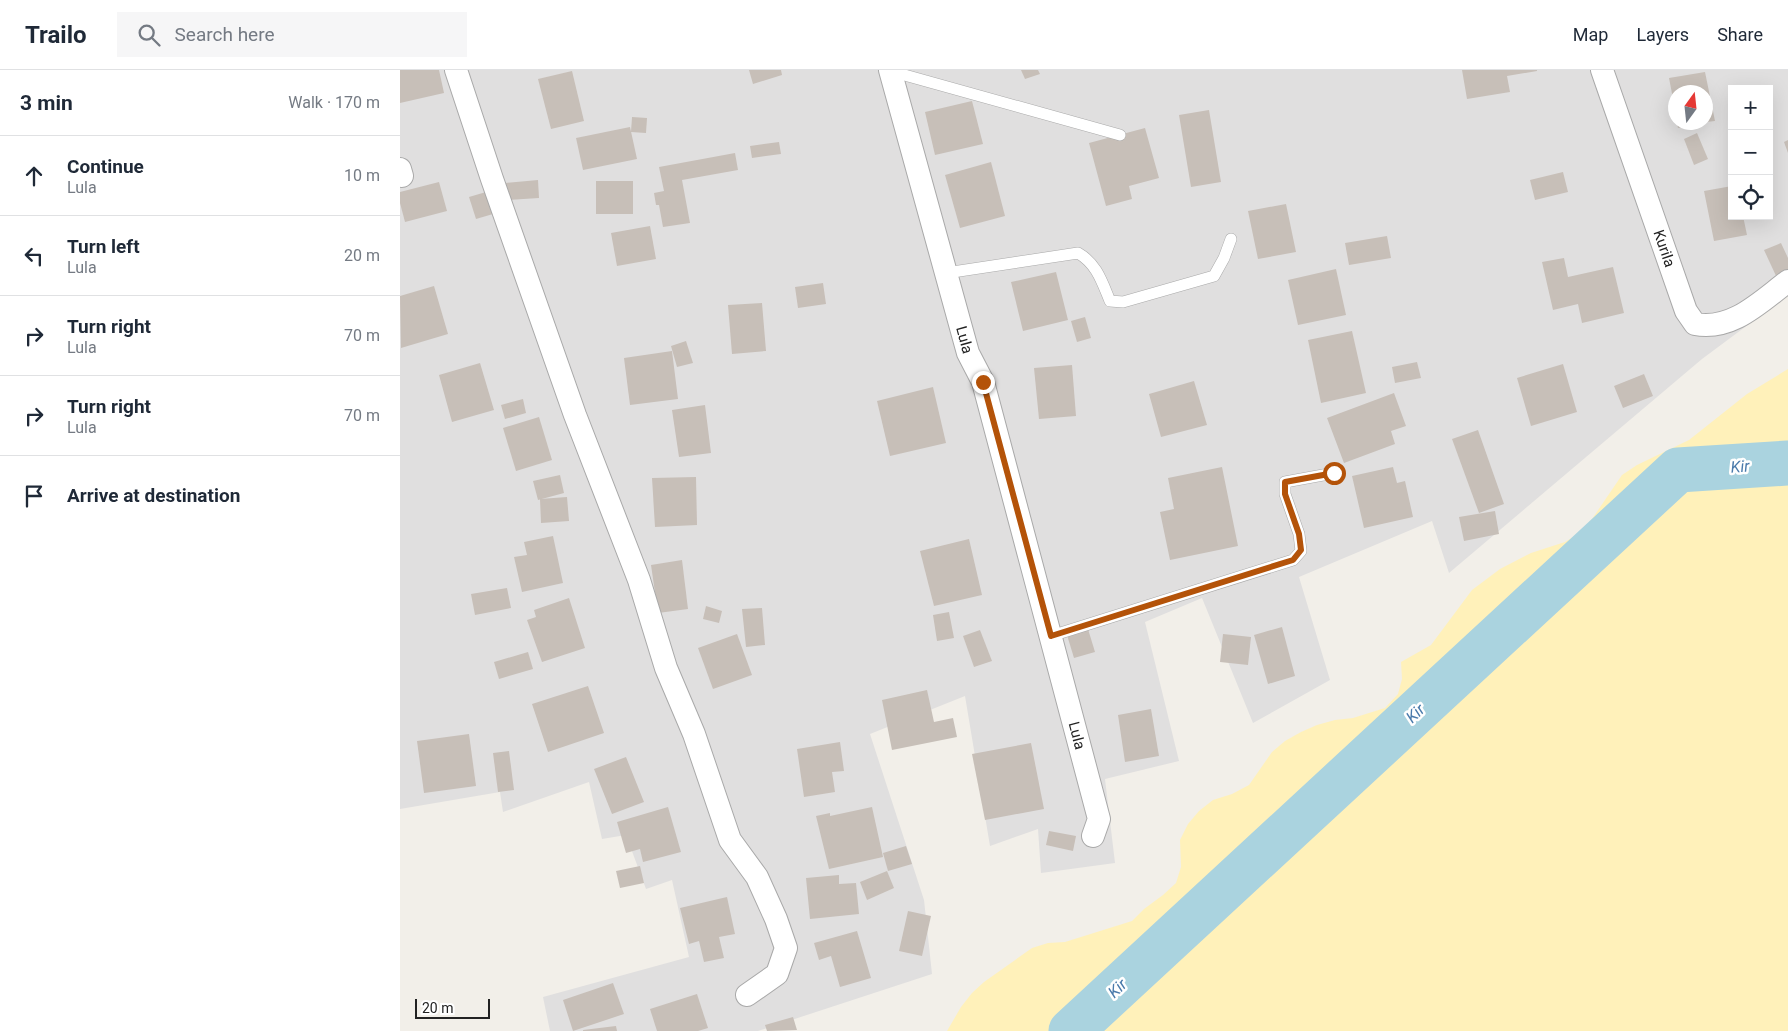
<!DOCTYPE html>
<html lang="en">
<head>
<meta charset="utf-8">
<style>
	:root { --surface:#fff; --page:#f6f6f7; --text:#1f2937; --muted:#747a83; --line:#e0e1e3 }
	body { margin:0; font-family:Roboto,sans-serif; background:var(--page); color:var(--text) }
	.controls { position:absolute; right:15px; top:15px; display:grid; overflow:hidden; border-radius:0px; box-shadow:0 5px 20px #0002 }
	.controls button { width:45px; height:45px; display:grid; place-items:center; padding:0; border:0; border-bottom:1px solid var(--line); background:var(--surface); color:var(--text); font:25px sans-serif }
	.compass { position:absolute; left:1268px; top:15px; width:45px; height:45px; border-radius:50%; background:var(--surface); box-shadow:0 5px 20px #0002; rotate:15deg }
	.scale { position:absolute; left:15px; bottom:12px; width:75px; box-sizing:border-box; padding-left:5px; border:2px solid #222; border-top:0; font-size:14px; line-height:18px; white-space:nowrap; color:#222; -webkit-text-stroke:4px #fff; paint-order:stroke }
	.stop { position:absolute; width:15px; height:15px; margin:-11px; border:4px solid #b45309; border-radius:50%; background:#fff }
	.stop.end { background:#b45309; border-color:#fff; box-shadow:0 1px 5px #0008 }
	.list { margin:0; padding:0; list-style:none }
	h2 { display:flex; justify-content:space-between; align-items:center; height:65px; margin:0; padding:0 20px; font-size:21px }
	h2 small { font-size:16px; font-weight:400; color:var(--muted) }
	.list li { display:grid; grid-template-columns:32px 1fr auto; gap:15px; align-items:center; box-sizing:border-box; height:80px; padding:0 20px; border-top:1px solid var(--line) }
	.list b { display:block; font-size:19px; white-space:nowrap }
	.list p { margin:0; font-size:16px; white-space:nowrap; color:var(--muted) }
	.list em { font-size:16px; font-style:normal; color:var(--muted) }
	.icon { flex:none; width:28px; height:28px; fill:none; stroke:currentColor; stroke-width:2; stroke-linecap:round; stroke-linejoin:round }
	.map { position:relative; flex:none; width:1388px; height:961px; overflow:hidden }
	header { display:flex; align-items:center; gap:30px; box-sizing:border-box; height:70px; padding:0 25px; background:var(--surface); border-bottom:1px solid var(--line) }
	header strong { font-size:24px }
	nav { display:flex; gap:28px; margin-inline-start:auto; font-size:18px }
	.search { width:350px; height:45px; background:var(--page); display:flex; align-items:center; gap:12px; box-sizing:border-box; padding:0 18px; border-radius:0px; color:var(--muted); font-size:19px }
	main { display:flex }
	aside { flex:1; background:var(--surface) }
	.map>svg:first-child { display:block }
</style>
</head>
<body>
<header>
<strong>Trailo</strong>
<div class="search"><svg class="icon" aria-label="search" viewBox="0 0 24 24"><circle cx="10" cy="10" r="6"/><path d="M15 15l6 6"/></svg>Search here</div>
<nav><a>Map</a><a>Layers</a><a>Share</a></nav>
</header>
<main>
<aside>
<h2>3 min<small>Walk · 170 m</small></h2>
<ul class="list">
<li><svg class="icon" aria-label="ahead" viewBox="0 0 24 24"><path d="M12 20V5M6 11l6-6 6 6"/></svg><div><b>Continue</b><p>Lula</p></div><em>10 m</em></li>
<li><svg class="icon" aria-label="left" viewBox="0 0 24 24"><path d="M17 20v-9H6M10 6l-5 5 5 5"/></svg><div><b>Turn left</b><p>Lula</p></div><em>20 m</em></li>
<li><svg class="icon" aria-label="right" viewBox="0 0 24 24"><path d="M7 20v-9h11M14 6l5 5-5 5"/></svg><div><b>Turn right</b><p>Lula</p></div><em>70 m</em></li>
<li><svg class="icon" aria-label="right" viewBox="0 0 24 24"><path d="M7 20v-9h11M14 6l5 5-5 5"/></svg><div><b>Turn right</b><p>Lula</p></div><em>70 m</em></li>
<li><svg class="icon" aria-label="arrive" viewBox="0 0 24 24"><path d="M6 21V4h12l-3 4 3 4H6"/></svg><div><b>Arrive at destination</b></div></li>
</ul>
</aside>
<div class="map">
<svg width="1388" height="961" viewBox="0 0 1388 961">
	<rect width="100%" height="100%" fill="#f2efe9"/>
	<!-- residential -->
	<path fill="#e0dfdf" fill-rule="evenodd" d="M 0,0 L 1388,0 L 1388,225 L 1302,289 L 1049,503 L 1032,451 L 899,507 L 930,610 L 853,653 L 802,528 L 745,552 L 779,691 L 705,709 L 715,793 L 641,803 L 638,759 L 590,776 L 565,626 L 470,664 L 524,830 L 532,904 L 358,961 L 150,961 L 143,927 L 289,887 L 272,810 L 246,819 L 226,765 L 202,769 L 189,712 L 103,742 L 100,722 L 0,739 ZM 1332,19 L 1369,19 L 1369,146 L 1332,146 ZM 1276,22 L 1306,22 L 1306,52 L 1276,52 Z"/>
	<!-- sand -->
	<polygon fill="#fff1ba" points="1388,299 1388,961 547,961 561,937 572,923 584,912 632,878 648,873 665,872 732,851 744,839 763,825 776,813 781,797 780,770 788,754 799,741 813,730 832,724 849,715 872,682 885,671 901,662 917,655 935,650 953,648 985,638 998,624 1002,609 1001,592 1031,575 1072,520 1100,499 1131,483 1165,472 1181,462 1192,449 1222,405 1237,395 1289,370 1347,324"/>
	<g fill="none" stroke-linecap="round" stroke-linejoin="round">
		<!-- river -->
		<polyline stroke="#aad3df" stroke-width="45" points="671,961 1278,400 1388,393"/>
	</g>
	<!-- building -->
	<g fill="#c7bfb8">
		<polygon points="0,0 39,0 44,23 0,33"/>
		<polygon points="349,0 381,0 382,5 353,14"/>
		<polygon points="621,0 638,0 640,4 625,9"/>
		<polygon points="1062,0 1137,0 1137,1 1107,6 1110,22 1067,29"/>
		<polygon points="172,1 184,51 151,59 138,9"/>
		<polygon points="1305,2 1315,51 1306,52 1306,22 1276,22 1275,39 1269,8"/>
		<polygon points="572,31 583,74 535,85 525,42"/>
		<polygon points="809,40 821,112 791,117 779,45"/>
		<polygon points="232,47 247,48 246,63 231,62"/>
		<polygon points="1277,52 1300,52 1300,53 1278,58"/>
		<polygon points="230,57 237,89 183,100 176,68"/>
		<polygon points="745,58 759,108 729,116 732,129 706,136 689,73"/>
		<polygon points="1297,63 1308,89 1294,95 1284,69"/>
		<polygon points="1388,70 1388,83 1384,72"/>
		<polygon points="379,72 381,84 352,88 350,76"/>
		<polygon points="335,83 338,100 282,110 290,153 263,157 259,135 256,135 254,123 264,121 259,97"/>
		<polygon points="591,92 605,146 560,158 545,105"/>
		<polygon points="1163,102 1168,122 1135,130 1130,110"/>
		<polygon points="138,110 139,128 106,130 105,113"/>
		<rect x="196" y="111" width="37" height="33"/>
		<polygon points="39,112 47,141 5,152 0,133 0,122"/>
		<polygon points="1332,116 1332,146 1343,146 1347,165 1314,171 1304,121"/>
		<polygon points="86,122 93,144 76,149 69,127"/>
		<polygon points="886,134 896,182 858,189 848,141"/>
		<polygon points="250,156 256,189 217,196 211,163"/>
		<polygon points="987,166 991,188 949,195 945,173"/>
		<polygon points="1381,173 1388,188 1388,202 1377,208 1364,180"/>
		<polygon points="1164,188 1168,207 1213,197 1224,243 1182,253 1178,234 1153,240 1142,192"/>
		<polygon points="936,199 946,245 898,255 888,210"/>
		<polygon points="656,202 668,250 623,261 611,212"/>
		<polygon points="423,213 426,234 398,238 395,217"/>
		<polygon points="34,216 48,264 1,278 0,226"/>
		<polygon points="362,233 366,281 332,284 328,235"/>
		<polygon points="685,247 691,268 677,272 671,251"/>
		<polygon points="952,261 966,323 921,333 908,270"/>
		<polygon points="286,271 293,293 277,297 271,276"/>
		<polygon points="272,281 278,329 230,335 224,288"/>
		<polygon points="1017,292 1021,308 995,313 992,297"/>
		<polygon points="80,293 94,340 52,352 39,305"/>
		<polygon points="1163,294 1177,342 1131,356 1117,308"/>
		<polygon points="672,295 676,346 639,349 634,298"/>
		<polygon points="1244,304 1253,326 1223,338 1214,316"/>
		<polygon points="794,311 807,355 761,367 749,324"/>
		<polygon points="533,317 546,373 490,386 477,331"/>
		<polygon points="994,323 1006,356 991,361 995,374 944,393 927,348"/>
		<polygon points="123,329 126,343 105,349 101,335"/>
		<polygon points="305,335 311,383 279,387 272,340"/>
		<polygon points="139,347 152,390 116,401 103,358"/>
		<polygon points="1078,360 1104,434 1079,443 1052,369"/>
		<polygon points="822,397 838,476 770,490 760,442 774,439 768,408"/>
		<polygon points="993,397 997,413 1005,411 1013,447 964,458 952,406"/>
		<polygon points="160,405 164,423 138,430 133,411"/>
		<polygon points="296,407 297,455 255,457 252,408"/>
		<polygon points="167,427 169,451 141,453 140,429"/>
		<polygon points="1095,441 1099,464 1064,471 1059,447"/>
		<polygon points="153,466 163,513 122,522 114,487 127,485 124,472"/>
		<polygon points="569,469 582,525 534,536 520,481"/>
		<polygon points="282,490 288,539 258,543 251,495"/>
		<polygon points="107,518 111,538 75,545 71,524"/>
		<polygon points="169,528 185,578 142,592 127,550 136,547 134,540"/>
		<polygon points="306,536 322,541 319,553 303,549"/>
		<polygon points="362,538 365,575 346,577 342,539"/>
		<polygon points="549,542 554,568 537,571 533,545"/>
		<polygon points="882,557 895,606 868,614 854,565"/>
		<polygon points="688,559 695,582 674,588 667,565"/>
		<polygon points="580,560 592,591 574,597 563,566"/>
		<polygon points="337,564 352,605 313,619 298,578"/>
		<polygon points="823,564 851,567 848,595 820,592"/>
		<polygon points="128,582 133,599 99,609 94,592"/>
		<polygon points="188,616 204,663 148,682 132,634"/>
		<polygon points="527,620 534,652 553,648 557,667 492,680 482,630"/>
		<polygon points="751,639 759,686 725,692 718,645"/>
		<polygon points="69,664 76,716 24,723 17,671"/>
		<polygon points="440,672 444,701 432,702 435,722 404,727 397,679"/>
		<polygon points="631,673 644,739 585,750 572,684"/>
		<polygon points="109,681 114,720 98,722 93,683"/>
		<polygon points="226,687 244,732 212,744 194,699"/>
		<polygon points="268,737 281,782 243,792 240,779 226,783 217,752"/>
		<polygon points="472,737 483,787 429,799 416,746 430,743 430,746"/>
		<polygon points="649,761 676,766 673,781 646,775"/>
		<polygon points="506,776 512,794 488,801 483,783"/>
		<polygon points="240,796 244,813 220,818 216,801"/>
		<polygon points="487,801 494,818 467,830 460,812"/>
		<polygon points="439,805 439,814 456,813 459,844 410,849 406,808"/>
		<polygon points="327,827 335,864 319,867 324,888 304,892 299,871 289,874 280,838"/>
		<polygon points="508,841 531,846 522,886 499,881"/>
		<polygon points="457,861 471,908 440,917 431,886 419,890 414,873"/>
		<polygon points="213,913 224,944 173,961 163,930"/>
		<polygon points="297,924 308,958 298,961 257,961 250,939"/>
		<polygon points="393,947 397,960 367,961 365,955"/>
		<polygon points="216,956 217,961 183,961 183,960"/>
	</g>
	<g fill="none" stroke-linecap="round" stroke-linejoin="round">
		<!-- lane casing -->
		<g stroke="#a9a9a9" stroke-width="12">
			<g id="lane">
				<polyline points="490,1 720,65"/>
				<path d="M 546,203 L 678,183 C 697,194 702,212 710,231 L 723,232 L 814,206 L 824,188 L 831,169"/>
				<polyline points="651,566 893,490 901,481 899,464 885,424 885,412 934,403"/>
			</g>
		</g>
		<!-- street casing -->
		<g stroke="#a9a9a9" stroke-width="24">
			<g id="street">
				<polyline points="56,0 92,109 175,345 239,510 266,598 294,664 330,770 357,807 376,849 386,878 377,904 347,925"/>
				<path id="s1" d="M 490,0 L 568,283 L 583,312 L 699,749 L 693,766"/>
				<path id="s2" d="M 1202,0 L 1286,241 L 1295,254 C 1332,261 1360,232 1388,211"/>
				<polyline points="0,99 2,106"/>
			</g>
		</g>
		<!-- lane -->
		<use href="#lane" stroke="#fff" stroke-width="11"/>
		<!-- street -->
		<use href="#street" stroke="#fff" stroke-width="22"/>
	</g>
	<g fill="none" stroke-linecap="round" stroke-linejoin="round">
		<!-- route -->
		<polyline stroke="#b45309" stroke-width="6" points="583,312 651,566 893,490 901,480 899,464 885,424 885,412 934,403"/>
	</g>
	<g text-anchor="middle" stroke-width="5" stroke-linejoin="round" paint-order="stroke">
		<!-- street labels -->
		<g font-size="15" fill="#222" stroke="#fff">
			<text dy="5" stroke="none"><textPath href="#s2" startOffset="189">Kurila</textPath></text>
			<text dy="5" stroke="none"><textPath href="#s1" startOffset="280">Lula</textPath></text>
			<text dy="5" stroke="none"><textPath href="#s1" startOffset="692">Lula</textPath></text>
		</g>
		<!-- water labels -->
		<g font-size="16" font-style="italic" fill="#4a7aab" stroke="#fff">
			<text transform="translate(1340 396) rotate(-4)" y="6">Kir</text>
			<text transform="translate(1015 643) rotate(-43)" y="6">Kir</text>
			<text transform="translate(717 918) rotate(-43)" y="6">Kir</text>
		</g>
	</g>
</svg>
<div class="controls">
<button>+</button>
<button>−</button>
<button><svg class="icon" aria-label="locate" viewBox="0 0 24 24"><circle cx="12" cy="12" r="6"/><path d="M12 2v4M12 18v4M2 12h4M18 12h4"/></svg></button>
</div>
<svg class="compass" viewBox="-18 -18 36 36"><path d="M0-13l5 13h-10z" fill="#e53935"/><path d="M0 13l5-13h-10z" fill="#747a83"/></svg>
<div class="scale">20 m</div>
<div class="stop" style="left:934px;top:403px"></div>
<div class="stop end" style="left:583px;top:312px"></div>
</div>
</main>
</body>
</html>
